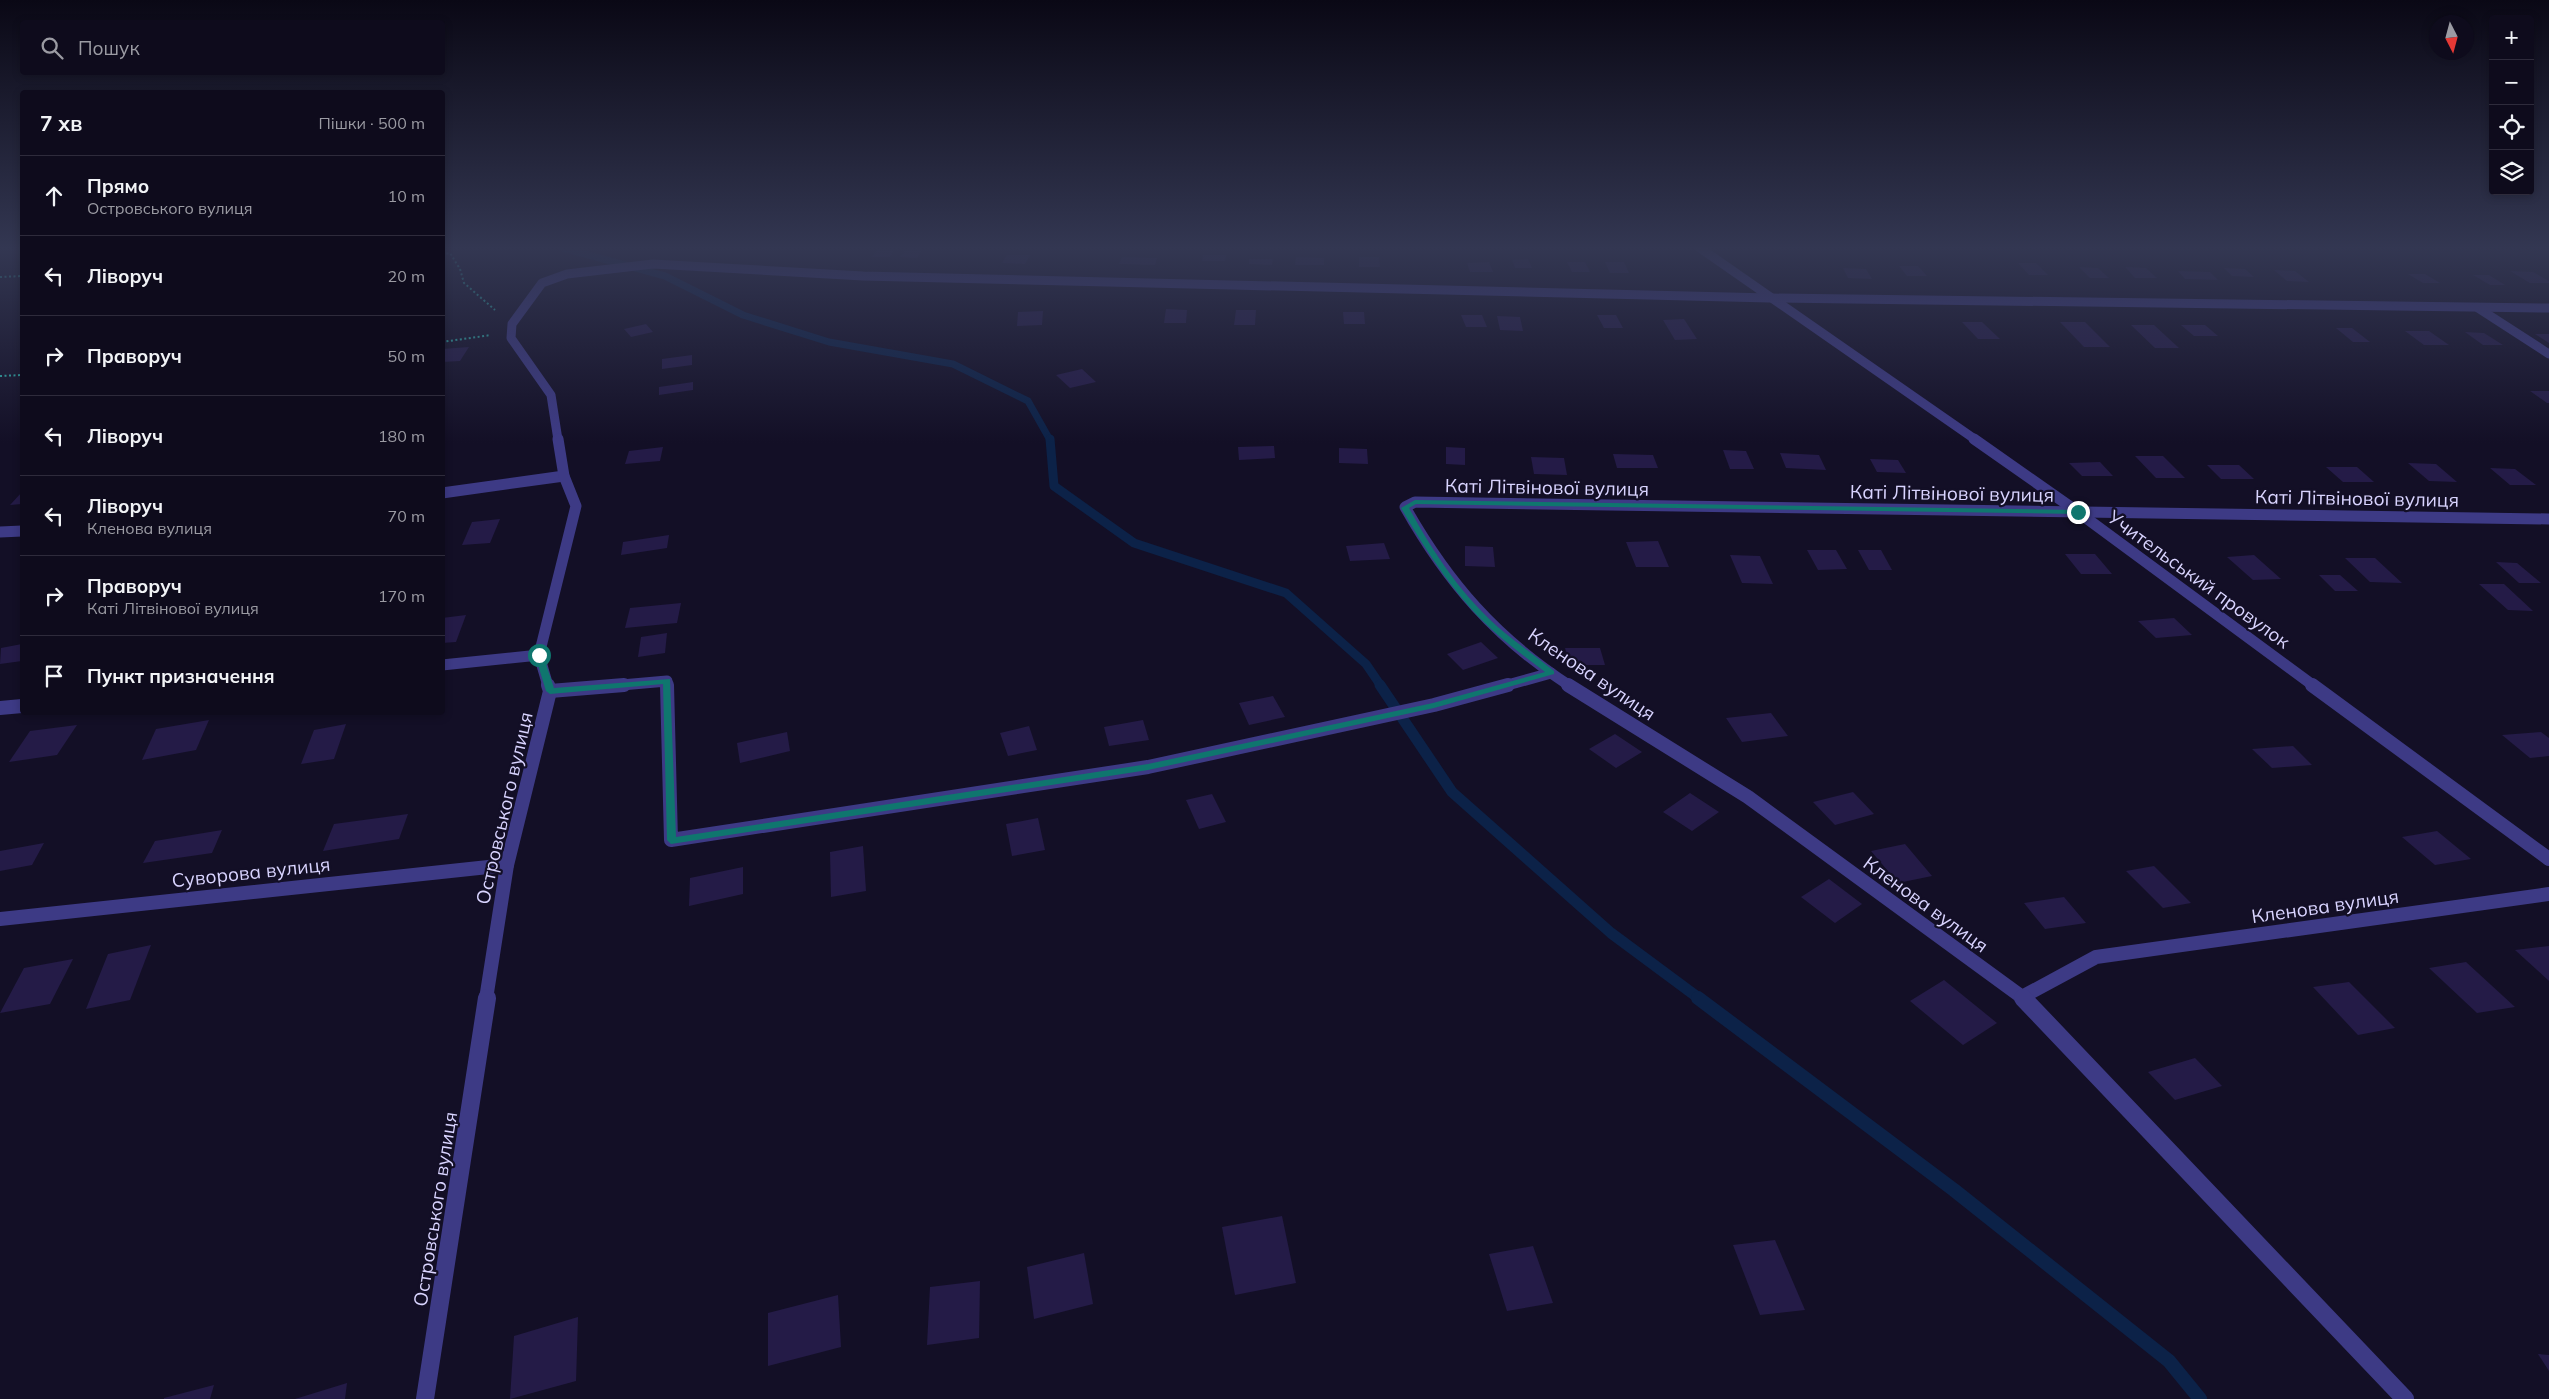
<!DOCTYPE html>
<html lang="uk">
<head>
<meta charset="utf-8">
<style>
	:root { --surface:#0e0b1c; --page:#1c1929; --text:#f1f3f6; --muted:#9b9ba3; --line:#2e2b3b }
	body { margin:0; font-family:Mulish,sans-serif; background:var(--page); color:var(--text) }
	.controls { position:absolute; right:15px; top:15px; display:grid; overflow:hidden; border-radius:5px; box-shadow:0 2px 8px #0003 }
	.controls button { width:45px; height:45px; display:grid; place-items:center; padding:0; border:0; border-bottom:1px solid var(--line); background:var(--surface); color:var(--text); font:25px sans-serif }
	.compass { position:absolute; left:2429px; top:15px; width:45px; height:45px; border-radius:50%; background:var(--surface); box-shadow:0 2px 8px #0003; rotate:174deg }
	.stop { position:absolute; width:15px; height:15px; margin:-11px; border:4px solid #0f766e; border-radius:50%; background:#fff }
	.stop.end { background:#0f766e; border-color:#fff; box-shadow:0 1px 5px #0008 }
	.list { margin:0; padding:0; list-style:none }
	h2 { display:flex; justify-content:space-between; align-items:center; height:65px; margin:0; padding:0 20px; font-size:21px }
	h2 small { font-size:16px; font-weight:400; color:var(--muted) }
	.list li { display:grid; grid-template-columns:32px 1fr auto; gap:15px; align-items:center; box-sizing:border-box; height:80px; padding:0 20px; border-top:1px solid var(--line) }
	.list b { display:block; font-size:19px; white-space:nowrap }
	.list p { margin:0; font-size:16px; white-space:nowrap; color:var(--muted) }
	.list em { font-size:16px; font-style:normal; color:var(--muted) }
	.icon { flex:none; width:28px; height:28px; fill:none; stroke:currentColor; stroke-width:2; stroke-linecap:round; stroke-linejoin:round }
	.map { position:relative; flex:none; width:2549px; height:1399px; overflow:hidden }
	.search { position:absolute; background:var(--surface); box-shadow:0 2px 8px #0003; left:20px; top:20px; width:425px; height:55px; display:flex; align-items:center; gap:12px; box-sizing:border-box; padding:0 18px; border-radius:5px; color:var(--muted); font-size:19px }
	.panel { position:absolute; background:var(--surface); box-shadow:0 2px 8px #0003; left:20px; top:90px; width:425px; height:625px; border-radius:5px }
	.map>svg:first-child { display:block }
</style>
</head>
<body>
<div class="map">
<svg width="2549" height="1399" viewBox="0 0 2549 1399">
	<rect width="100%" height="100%" fill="#130f26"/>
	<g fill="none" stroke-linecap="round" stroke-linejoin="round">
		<!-- stream-far3 -->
		<polyline stroke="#0c2248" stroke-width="7" points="563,248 665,276 743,315 829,342 953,364 1028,401 1050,440"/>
		<!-- stream-far2 -->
		<polyline stroke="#0c2248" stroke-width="9" points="1050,439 1054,486 1134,543 1286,593 1366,664 1381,686"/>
		<!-- stream-far1 -->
		<polyline stroke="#0c2248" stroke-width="11" points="1380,685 1452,792 1611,933 1700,999"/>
		<!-- stream -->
		<polyline stroke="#0c2248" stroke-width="14" points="1698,998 1954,1190 2169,1361 2200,1399"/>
	</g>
	<!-- building -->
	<g fill="#241b47">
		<polygon points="907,248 924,248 917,258 900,257"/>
		<polygon points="877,249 895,249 890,257 872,257"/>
		<polygon points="1007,255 1030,255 1025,264 1002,263"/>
		<polygon points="1203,255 1226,255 1225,261 1202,261"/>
		<polygon points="1122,257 1157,258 1155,265 1119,264"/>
		<polygon points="1296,257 1324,258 1324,265 1295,265"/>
		<polygon points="1359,257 1379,257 1380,267 1359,267"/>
		<polygon points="1249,259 1273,259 1272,265 1249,264"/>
		<polygon points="1528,259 1532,268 1515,268 1512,260"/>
		<polygon points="1489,262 1493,272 1470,272 1467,263"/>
		<polygon points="1567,262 1585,262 1590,272 1572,272"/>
		<polygon points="1605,262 1624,262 1629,273 1610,273"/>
		<polygon points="2018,263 2036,263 2048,275 2029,275"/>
		<polygon points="1899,266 1918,266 1927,276 1907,276"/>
		<polygon points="2079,267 2098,268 2109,278 2090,278"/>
		<polygon points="2125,267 2146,268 2157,278 2135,278"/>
		<polygon points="1843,268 1866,269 1872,279 1848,278"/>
		<polygon points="2224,268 2245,269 2254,277 2232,276"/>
		<polygon points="2274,270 2295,271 2309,282 2287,281"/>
		<polygon points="2178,271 2210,272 2218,280 2185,279"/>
		<polygon points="2510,271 2533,272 2549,281 2549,283 2530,283"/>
		<polygon points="2408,274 2425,274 2440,283 2423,283"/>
		<polygon points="2473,275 2489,275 2505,285 2490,285"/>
		<polygon points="1166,309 1187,310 1186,323 1164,323"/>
		<polygon points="1236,310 1256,310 1255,325 1234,325"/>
		<polygon points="1043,311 1042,325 1017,326 1018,312"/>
		<polygon points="1343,312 1364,312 1365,324 1344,324"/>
		<polygon points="1461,315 1482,315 1487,327 1466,327"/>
		<polygon points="1597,315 1616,315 1623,328 1604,328"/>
		<polygon points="1497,316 1520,317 1523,331 1500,330"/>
		<polygon points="1684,319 1697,339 1675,340 1663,320"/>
		<polygon points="1962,322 1982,322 2000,339 1978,339"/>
		<polygon points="2060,322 2085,322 2110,347 2084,347"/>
		<polygon points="646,324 653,332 631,337 624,329"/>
		<polygon points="2131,325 2154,325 2179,348 2155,348"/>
		<polygon points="2181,325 2205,325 2218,336 2194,336"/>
		<polygon points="2336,328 2352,328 2370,342 2353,342"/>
		<polygon points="2405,331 2429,331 2449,345 2424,345"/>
		<polygon points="2465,332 2484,333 2503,345 2483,345"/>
		<polygon points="2535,334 2549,334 2549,343"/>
		<polygon points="469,347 460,361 442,362 442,349"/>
		<polygon points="692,355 692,365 662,369 662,359"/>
		<polygon points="1082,369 1096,382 1070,388 1056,375"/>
		<polygon points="693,382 693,390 659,395 659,387"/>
		<polygon points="2530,391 2549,391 2549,403 2547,403"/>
		<polygon points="1274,446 1275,458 1239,460 1238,447"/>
		<polygon points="663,447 660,461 625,464 629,451"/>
		<polygon points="1446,447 1465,448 1465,465 1446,464"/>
		<polygon points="1339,448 1367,449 1368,464 1339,463"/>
		<polygon points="1723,450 1746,451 1754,469 1730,469"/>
		<polygon points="1780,453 1819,455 1826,470 1786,468"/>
		<polygon points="1613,454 1653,455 1658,468 1617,468"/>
		<polygon points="2135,456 2163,456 2185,478 2156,478"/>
		<polygon points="1531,457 1564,458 1567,475 1534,474"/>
		<polygon points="1870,459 1898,460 1906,473 1877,472"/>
		<polygon points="2100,462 2113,476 2082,476 2069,463"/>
		<polygon points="2408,463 2436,464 2457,482 2429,481"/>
		<polygon points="2207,465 2239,465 2254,479 2221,479"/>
		<polygon points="2326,467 2357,467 2374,482 2343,482"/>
		<polygon points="2490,468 2515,469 2536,485 2510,485"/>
		<polygon points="22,492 22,504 10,505"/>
		<polygon points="500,519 490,543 462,545 472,522"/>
		<polygon points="669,535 667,548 621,555 623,542"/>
		<polygon points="1658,541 1669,567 1636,567 1626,542"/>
		<polygon points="1384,543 1390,559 1350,561 1346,546"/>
		<polygon points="1465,546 1493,547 1495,567 1465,566"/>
		<polygon points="1807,550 1836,550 1847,569 1818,570"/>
		<polygon points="1858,550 1881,550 1892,570 1869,570"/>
		<polygon points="2065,554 2095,554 2112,574 2081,574"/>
		<polygon points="1730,555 1760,556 1773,584 1742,583"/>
		<polygon points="2254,555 2281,579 2253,580 2227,557"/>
		<polygon points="2345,558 2375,558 2402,583 2370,582"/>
		<polygon points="2496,562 2517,563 2541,583 2519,583"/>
		<polygon points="2319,575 2340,575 2358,591 2335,591"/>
		<polygon points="2479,584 2504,584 2533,611 2508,610"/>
		<polygon points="681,603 677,623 625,628 630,608"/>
		<polygon points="466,615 456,642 442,643 442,618"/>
		<polygon points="2174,618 2192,635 2156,638 2138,621"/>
		<polygon points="667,633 665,653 638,657 641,637"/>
		<polygon points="1481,642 1498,658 1463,670 1447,654"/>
		<polygon points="22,644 22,661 0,664 1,648"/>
		<polygon points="1565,648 1600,648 1605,665 1570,665"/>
		<polygon points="1273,696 1285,717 1249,725 1239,703"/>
		<polygon points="1771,713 1788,736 1742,742 1726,718"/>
		<polygon points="209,720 196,750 142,760 156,729"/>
		<polygon points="1143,720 1149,740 1109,746 1104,727"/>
		<polygon points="346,724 334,759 301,764 314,730"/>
		<polygon points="77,725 57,755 9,762 30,731"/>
		<polygon points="1029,726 1037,750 1008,756 1000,733"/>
		<polygon points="787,732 790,751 740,763 737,743"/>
		<polygon points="2541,732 2549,738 2549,756 2530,758 2502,735"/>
		<polygon points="1615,734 1642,752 1616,768 1589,749"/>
		<polygon points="2293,746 2312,765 2272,768 2252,749"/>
		<polygon points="1853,792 1874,814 1835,825 1813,802"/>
		<polygon points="1690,793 1719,812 1692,831 1663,812"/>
		<polygon points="1212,794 1226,822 1199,829 1186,800"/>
		<polygon points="408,814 399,839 323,851 334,824"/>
		<polygon points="1038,818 1045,850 1012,856 1006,824"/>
		<polygon points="222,830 212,853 143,863 155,841"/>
		<polygon points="2437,831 2471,859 2435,865 2402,837"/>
		<polygon points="44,843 32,865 0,871 0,851"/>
		<polygon points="1905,844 1932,876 1898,883 1871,851"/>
		<polygon points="863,846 866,891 831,897 830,852"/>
		<polygon points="2154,866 2191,903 2163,908 2126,871"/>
		<polygon points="743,867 743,894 689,906 690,878"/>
		<polygon points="1829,879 1862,904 1835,923 1801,897"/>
		<polygon points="2064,897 2086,923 2045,929 2024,903"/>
		<polygon points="151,945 130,1000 86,1009 108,954"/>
		<polygon points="2549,946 2549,981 2515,950"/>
		<polygon points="73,959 50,1004 0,1013 24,968"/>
		<polygon points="2466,962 2515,1007 2477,1013 2429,968"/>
		<polygon points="1944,980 1997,1023 1963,1045 1910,1001"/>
		<polygon points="2349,982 2395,1028 2358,1035 2313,987"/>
		<polygon points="2195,1058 2222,1086 2175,1100 2148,1072"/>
		<polygon points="1282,1216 1296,1283 1235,1295 1222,1227"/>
		<polygon points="1775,1240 1805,1310 1760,1315 1733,1245"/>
		<polygon points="1533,1246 1553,1303 1507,1311 1489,1254"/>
		<polygon points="1084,1253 1093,1304 1034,1319 1027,1267"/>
		<polygon points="980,1281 979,1338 927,1345 930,1287"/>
		<polygon points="838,1295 841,1347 768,1366 768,1313"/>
		<polygon points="578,1317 576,1381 510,1399 514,1336"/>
		<polygon points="2538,1354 2549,1355 2549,1371"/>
		<polygon points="347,1383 345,1399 295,1399"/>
		<polygon points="214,1385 210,1399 164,1399 164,1398"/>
	</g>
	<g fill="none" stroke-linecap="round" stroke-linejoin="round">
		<!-- path -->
		<g stroke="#2fb8b0" stroke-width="2" stroke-dasharray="2 2.5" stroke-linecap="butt">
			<polyline points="442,254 450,253 460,269 464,283 495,310"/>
			<polyline points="0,277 22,276"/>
			<polyline points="442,342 491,335"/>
			<polyline points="0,376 22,375"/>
		</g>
		<!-- minor-far3 -->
		<g stroke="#3d3a85" stroke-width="9">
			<polyline points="1700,248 1976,440"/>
			<polyline points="2478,308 2549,354"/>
			<polyline points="558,440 551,395 511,338 512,324 542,283 567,274 653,264 863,276 1770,298 2549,308"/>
		</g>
		<!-- minor-far2 -->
		<g stroke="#3d3a85" stroke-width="11">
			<polyline points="1974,439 2078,512 2314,686"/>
			<polyline points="442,493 564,476"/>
			<polyline points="0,532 22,531"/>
			<polyline points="442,665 539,655"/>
			<polyline points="548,686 539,655 576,506 564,476 558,439"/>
			<polyline points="610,686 667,681 667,686"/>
			<polyline points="1504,686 1551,673"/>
			<path d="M 1570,686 C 1496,638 1448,583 1405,507 L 1415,502 L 2549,519"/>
		</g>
		<!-- minor-far1 -->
		<g stroke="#3d3a85" stroke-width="14">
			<polyline points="667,685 671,840 1148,767 1434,705 1508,685"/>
			<polyline points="1568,685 1748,797 2022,997 2096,957 2549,894"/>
			<polyline points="2312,685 2549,859"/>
			<polyline points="550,691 624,685"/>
			<polyline points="0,708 22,706"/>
			<polyline points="0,919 507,865"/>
			<polyline points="2022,997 2024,999"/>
			<polyline points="486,999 507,865 550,691 548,685"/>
		</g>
		<!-- minor -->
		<g stroke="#3d3a85" stroke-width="18">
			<polyline points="2023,998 2405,1399"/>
			<polyline points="425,1399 487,998"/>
		</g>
	</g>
	<!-- sky -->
	<linearGradient id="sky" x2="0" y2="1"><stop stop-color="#0a0815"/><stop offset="0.56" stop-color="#333752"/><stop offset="1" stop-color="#333752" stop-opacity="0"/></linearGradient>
	<rect width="2549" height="443" fill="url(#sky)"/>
	<!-- route -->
	<path fill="#0f766e" d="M 1415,500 L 2078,510 L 2082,512 L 2078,514 L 1416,504 L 1409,508 C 1434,554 1464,599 1505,633 C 1521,646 1538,658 1554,671 L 1554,674 L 1434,708 L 1148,770 L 671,844 L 667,840 L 663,684 L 550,694 L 546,691 L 535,655 L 539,653 L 543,655 L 554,688 L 670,679 L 676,837 L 1148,764 L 1433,703 L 1545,672 C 1530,660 1514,649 1499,636 C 1458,601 1428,554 1401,508 Z"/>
	<g text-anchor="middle" stroke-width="4.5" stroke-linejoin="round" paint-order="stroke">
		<!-- street labels -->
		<g font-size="19" fill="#d9d4ff" stroke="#130f26">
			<text transform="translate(1547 487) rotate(1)" y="7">Каті Літвінової вулиця</text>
			<text transform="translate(1952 493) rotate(1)" y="7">Каті Літвінової вулиця</text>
			<text transform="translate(2357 498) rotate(1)" y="7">Каті Літвінової вулиця</text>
			<text transform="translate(2199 579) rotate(36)" y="7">Учительський провулок</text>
			<text transform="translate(1592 674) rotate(34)" y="7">Кленова вулиця</text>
			<text transform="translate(504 808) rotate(-77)" y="7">Островського вулиця</text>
			<text transform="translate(251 872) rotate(-6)" y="7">Суворова вулиця</text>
			<text transform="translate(1926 904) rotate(36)" y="7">Кленова вулиця</text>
			<text transform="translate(2325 906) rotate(-8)" y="7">Кленова вулиця</text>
			<text transform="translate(435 1209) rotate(-81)" y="7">Островського вулиця</text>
		</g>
	</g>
</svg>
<div class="controls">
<button>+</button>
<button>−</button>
<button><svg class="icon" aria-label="locate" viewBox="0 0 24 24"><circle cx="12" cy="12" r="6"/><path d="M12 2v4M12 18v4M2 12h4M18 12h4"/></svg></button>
<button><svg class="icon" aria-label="layers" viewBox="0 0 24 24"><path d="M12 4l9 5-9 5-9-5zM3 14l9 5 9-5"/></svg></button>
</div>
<svg class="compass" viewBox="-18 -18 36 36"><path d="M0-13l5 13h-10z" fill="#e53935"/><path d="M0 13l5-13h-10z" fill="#9b9ba3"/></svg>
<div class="stop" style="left:539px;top:655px"></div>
<div class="stop end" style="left:2078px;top:512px"></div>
<div class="search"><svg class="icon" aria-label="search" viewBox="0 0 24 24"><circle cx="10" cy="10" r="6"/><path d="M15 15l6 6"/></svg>Пошук</div>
<section class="panel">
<h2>7 хв<small>Пішки · 500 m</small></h2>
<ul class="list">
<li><svg class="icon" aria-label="ahead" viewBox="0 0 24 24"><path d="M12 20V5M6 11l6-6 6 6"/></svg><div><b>Прямо</b><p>Островського вулиця</p></div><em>10 m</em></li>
<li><svg class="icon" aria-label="left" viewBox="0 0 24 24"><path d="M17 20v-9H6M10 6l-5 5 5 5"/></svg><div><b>Ліворуч</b></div><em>20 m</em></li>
<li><svg class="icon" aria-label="right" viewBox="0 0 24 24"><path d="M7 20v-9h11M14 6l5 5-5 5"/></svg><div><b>Праворуч</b></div><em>50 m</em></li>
<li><svg class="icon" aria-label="left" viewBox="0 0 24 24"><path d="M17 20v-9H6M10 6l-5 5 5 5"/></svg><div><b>Ліворуч</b></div><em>180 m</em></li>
<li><svg class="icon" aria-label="left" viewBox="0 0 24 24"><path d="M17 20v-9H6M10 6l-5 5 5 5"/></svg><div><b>Ліворуч</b><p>Кленова вулиця</p></div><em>70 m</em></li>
<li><svg class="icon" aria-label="right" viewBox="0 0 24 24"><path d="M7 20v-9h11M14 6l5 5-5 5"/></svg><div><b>Праворуч</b><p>Каті Літвінової вулиця</p></div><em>170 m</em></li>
<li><svg class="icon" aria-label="arrive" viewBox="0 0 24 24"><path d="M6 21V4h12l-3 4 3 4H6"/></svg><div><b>Пункт призначення</b></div></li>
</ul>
</section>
</div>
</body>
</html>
